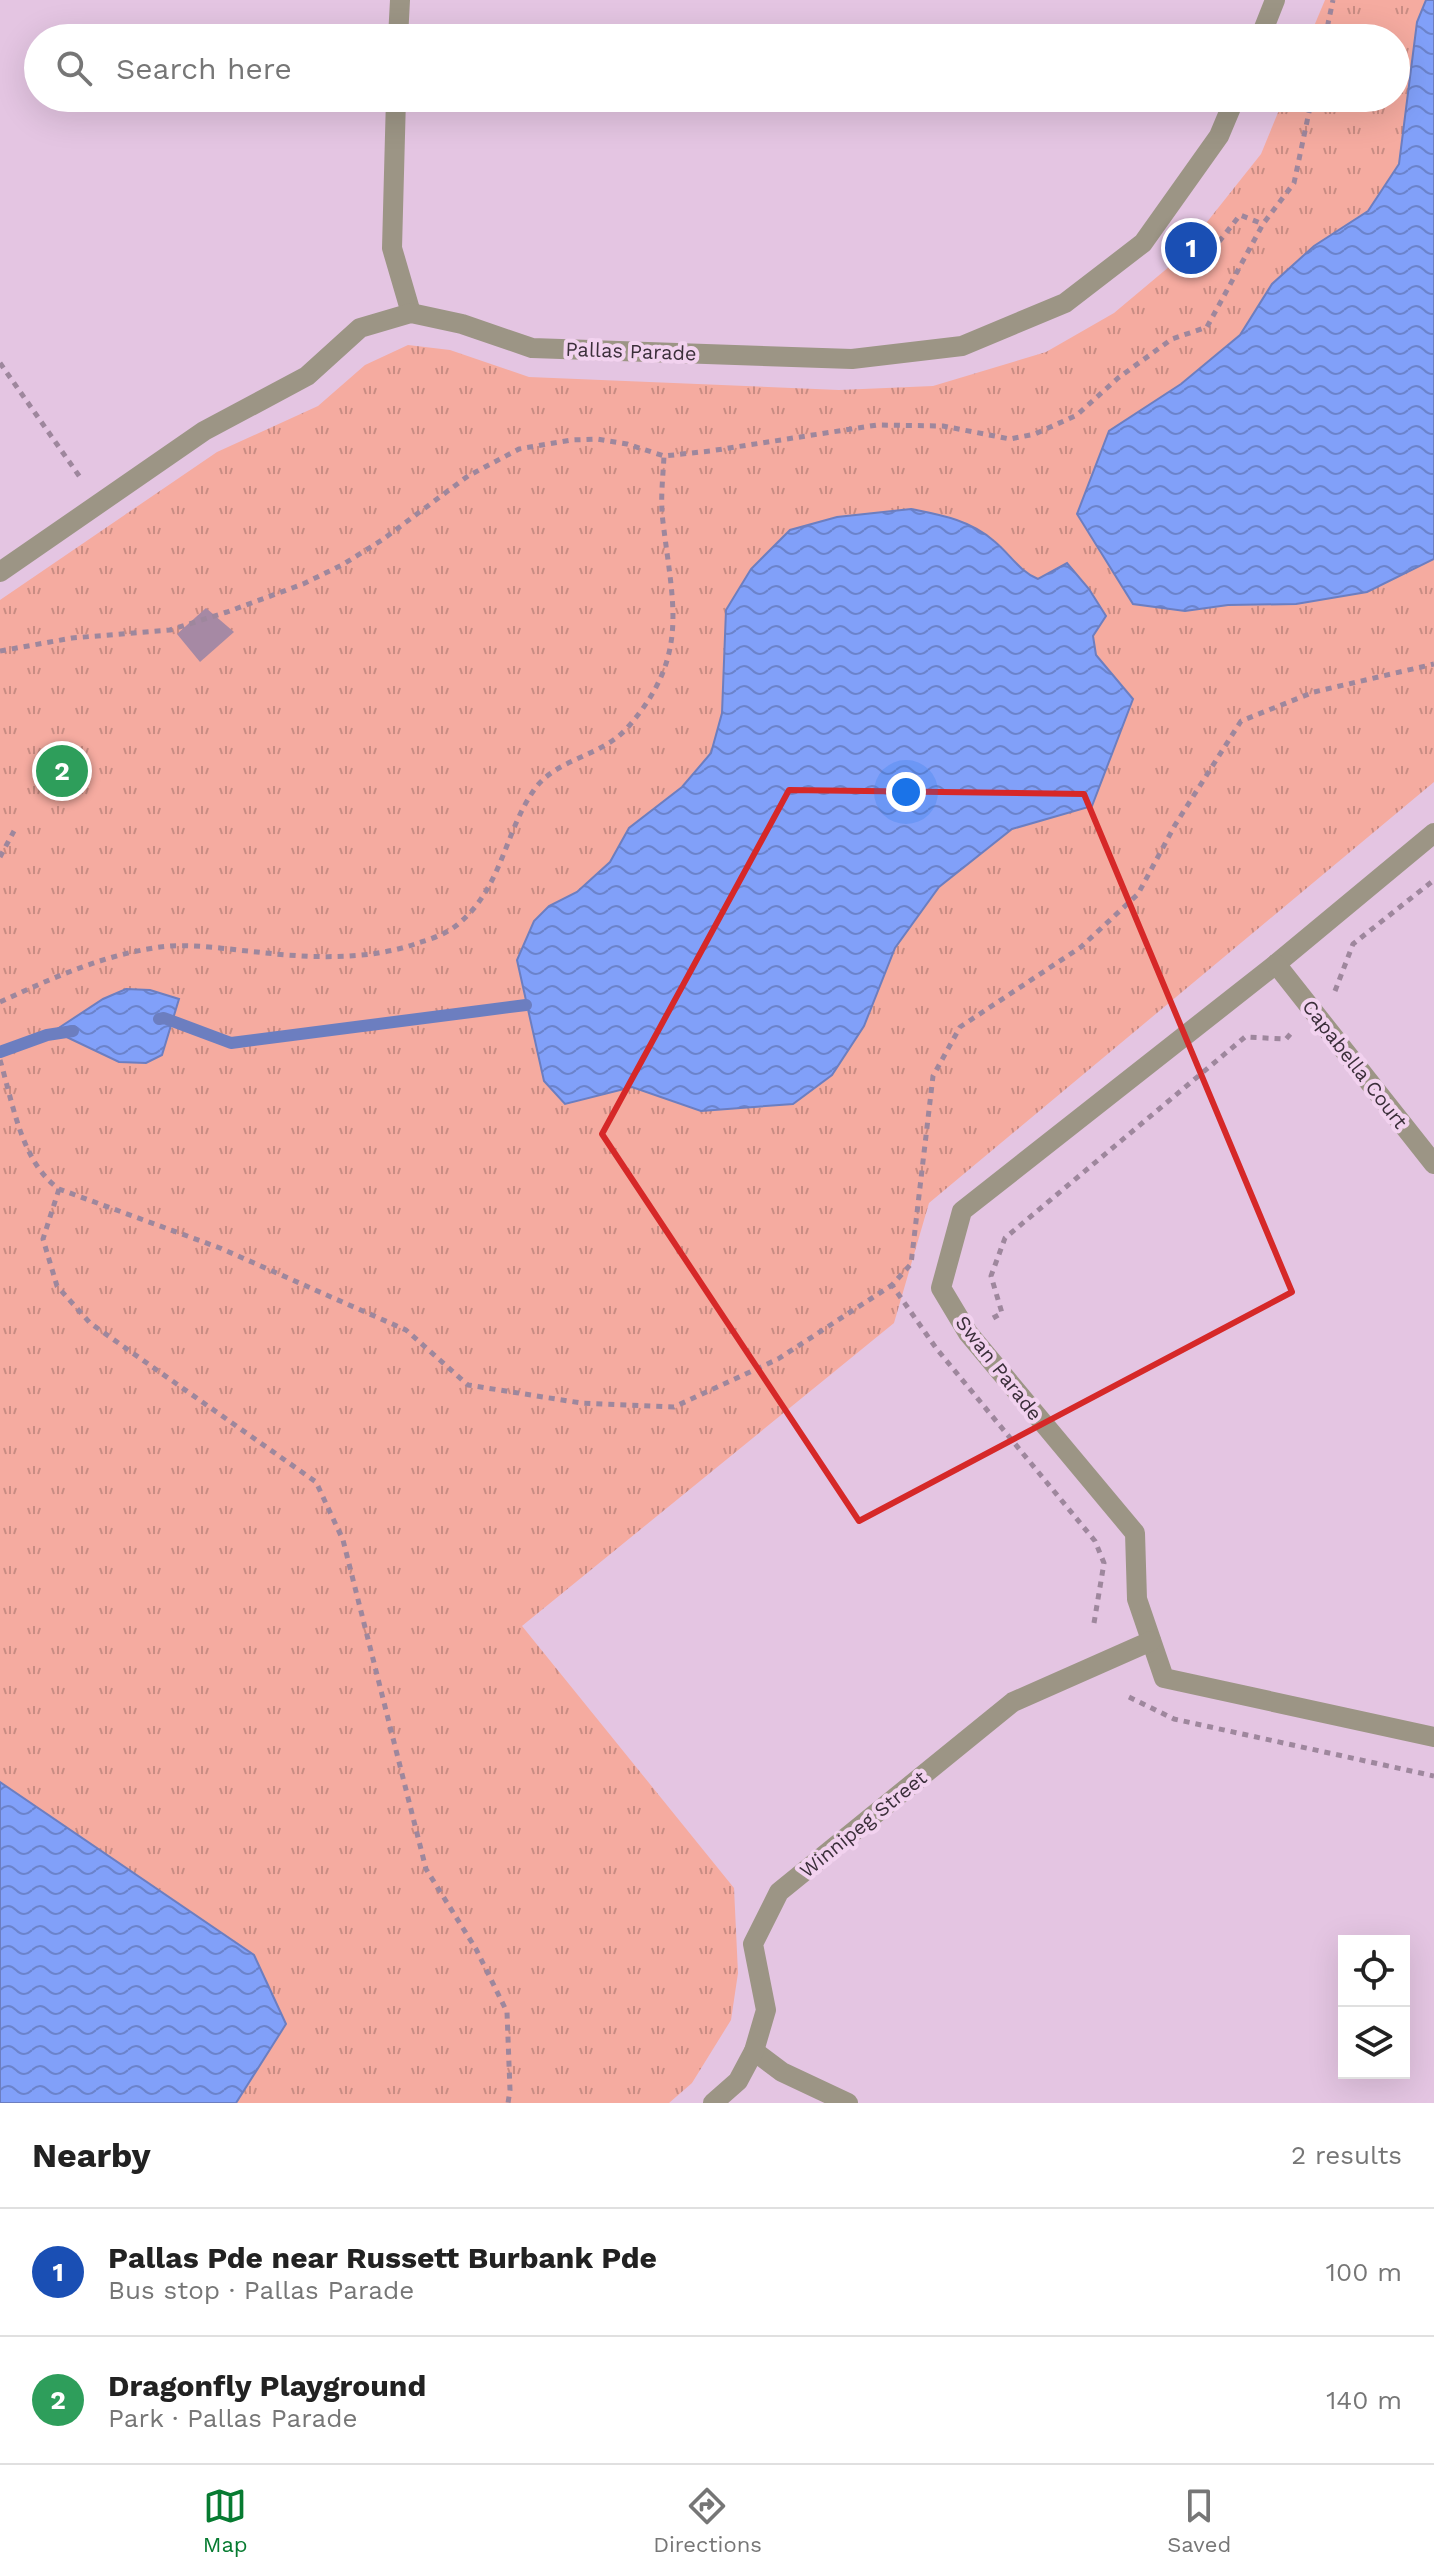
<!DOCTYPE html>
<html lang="en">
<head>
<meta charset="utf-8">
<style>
	:root { --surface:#fff; --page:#f6f6f6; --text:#222; --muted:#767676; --line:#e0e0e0; --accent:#077b31 }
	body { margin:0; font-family:"Work Sans",sans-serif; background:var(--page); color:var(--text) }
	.controls { position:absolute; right:24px; bottom:24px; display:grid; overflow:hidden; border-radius:0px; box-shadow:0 8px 32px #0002 }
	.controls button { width:72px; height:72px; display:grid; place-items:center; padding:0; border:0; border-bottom:2px solid var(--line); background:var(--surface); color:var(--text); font:40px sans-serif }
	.you { position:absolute; left:906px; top:792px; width:28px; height:28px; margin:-20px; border:6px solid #fff; border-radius:50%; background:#1a73e8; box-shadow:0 0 0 12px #1a73e833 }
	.badge { display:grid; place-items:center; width:52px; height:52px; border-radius:50%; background:var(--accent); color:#fff; font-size:26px; font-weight:700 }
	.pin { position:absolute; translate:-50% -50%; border:4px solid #fff; box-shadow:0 2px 8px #0006 }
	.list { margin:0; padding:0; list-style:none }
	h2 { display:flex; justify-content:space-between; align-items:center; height:104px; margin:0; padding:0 32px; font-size:34px }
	h2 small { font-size:26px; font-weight:400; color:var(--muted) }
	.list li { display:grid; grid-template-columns:52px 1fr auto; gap:24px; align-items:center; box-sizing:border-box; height:128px; padding:0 32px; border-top:2px solid var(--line) }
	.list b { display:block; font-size:30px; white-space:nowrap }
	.list p { margin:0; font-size:26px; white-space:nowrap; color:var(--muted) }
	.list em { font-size:26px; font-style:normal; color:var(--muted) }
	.icon { flex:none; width:44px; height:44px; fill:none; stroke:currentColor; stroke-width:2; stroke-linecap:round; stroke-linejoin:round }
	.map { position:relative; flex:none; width:1434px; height:2103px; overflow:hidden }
	.search { position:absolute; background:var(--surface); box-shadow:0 8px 32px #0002; left:24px; right:24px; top:24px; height:88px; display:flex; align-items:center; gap:20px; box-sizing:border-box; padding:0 28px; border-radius:44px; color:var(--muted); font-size:30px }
	.sheet { height:360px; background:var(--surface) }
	nav { display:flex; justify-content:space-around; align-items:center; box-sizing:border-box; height:112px; border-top:2px solid var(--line); background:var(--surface); font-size:22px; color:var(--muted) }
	nav a { display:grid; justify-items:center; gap:4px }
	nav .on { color:var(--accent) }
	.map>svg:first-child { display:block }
</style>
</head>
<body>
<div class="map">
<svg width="1434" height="2103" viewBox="0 0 1434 2103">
	<defs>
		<pattern id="park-tufts" width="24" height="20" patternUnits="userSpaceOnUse" patternTransform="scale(2)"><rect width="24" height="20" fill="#f5aba0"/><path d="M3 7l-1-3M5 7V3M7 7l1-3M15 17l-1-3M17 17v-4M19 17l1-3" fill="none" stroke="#c88c83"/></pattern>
		<pattern id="water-waves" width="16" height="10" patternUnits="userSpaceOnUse" patternTransform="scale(2)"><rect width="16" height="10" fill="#81a0f9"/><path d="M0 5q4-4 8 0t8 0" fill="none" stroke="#6b83cb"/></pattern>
	</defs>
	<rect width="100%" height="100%" fill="#e4c5e2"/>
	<!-- park -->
	<polygon fill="url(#park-tufts)" points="1325,0 1434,0 1434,782 929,1203 894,1323 522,1626 734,1888 738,1973 731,2020 692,2083 669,2103 0,2103 0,600 217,452 318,406 365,365 408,345 450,350 529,377 839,390 933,386 1046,352 1114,313 1176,261 1261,154 1284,98 1396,98 1396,38 1309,38"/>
	<!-- water -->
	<g fill="url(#water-waves)" stroke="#6c7ec0" stroke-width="2">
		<polygon points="1426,0 1434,0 1434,559 1367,592 1296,604 1228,605 1185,611 1133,604 1077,514 1109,431 1181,384 1240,335 1272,284 1314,246 1368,211 1399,164 1417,22"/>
		<path d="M 911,509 C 941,515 970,520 994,541 C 1010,554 1019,571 1038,579 L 1067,563 L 1089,589 L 1106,616 L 1093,636 L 1096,655 L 1133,699 L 1092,806 L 1012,829 L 939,887 L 895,948 L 864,1026 L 832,1075 L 793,1104 L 701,1111 L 632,1087 L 565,1104 L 544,1081 L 517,960 L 534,921 L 549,906 L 577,892 L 610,862 L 629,828 L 682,787 L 711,753 L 722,713 L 726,610 L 751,569 L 790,530 L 837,517 Z"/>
		<polygon points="126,989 150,990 179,999 162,1055 146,1063 119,1062 54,1031 103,999"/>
		<polygon points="0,1782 254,1955 286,2024 236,2103 0,2103"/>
	</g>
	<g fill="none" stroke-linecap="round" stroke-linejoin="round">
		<!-- stream -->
		<g stroke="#6c7ec0" stroke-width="12">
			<polyline points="159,1019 164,1018 231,1043 526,1005"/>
			<polyline points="0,1052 47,1035 73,1031"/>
		</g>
	</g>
	<!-- building -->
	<polygon fill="#a689a4" points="206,608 234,632 200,662 177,634"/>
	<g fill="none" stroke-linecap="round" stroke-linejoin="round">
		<!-- path -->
		<g stroke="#9e879d" stroke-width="5" stroke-dasharray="6 6" stroke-linecap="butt">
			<polyline points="1325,38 1333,0"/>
			<polyline points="1188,226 1218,243 1240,215 1263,224"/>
			<polyline points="0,363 82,480"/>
			<polyline points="0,651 72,638 170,630 227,612 303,584 342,565 382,540 468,476 519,449 571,440 597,439 627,444 664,456 710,451 877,425 943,426 1010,439 1035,434 1077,415 1118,378 1172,339 1207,327 1263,224 1294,183 1312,98"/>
			<polyline points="0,857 14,831"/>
			<polyline points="1335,991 1353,944 1434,880"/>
			<path d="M 0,1002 C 52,978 103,955 160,947 C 191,943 225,949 257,952 C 309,958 368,961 418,943 C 431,939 446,934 457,925 C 502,889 504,833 534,790 C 556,758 602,757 628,727 C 690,656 673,606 663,522 C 660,500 663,478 664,456"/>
			<path d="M 0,1060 C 13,1103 21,1162 59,1189 L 220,1248 L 406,1330 L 468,1385 L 581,1403 L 674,1407 L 778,1359 L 892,1285"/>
			<polyline points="59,1189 43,1239 57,1286 90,1323 316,1482 343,1540 426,1869 476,1949 507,2012 510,2090 508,2103"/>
			<polyline points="993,1318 1002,1313 991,1276 1005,1238 1245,1037 1286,1039 1293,1031"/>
			<polyline points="1094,1623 1104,1563 1095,1541 936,1348 892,1285 911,1264 933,1076 960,1027 1081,947 1138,894 1175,825 1241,721 1314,692 1434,664"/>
			<polyline points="1129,1697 1174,1719 1434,1776"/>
		</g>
		<!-- street -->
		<g stroke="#9c9585" stroke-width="20">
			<polyline points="398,38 400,0"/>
			<polyline points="1260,38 1275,0"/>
			<polyline points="396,98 392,248 411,313"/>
			<polyline points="0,572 204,431 307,376 360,328 411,313 462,324 532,348 852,359 962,346 1065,303 1143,243 1219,136 1235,98"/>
			<polyline points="1434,833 1276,964 962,1211 941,1288 968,1333 1135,1533 1137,1599 1164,1678 1434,1737"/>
			<polyline points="1276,964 1434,1164"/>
			<polyline points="754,2051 782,2072 848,2103"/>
			<polyline points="713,2103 738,2081 754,2051 766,2010 753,1944 779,1892 1013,1702 1151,1641"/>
		</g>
	</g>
	<!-- marked area -->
	<path fill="none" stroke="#d62828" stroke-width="6" stroke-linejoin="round" d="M 789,790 L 1084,794 L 1292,1292 L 859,1521 L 602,1134 Z"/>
	<g text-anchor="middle" stroke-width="8" stroke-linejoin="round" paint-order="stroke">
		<!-- street labels -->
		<g font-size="20" fill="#3b2f3a" stroke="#f2d2ef">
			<text transform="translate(631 351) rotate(2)" y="7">Pallas Parade</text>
			<text transform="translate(1355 1064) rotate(52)" y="7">Capabella Court</text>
			<text transform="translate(999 1368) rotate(52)" y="7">Swan Parade</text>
			<text transform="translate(863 1824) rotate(-39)" y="7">Winnipeg Street</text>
		</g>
	</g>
</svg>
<div class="controls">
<button><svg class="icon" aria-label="locate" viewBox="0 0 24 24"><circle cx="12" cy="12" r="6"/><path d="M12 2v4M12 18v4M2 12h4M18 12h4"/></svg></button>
<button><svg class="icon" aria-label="layers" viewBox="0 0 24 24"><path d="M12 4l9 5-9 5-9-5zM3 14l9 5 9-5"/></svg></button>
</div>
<div class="you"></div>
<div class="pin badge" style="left:1191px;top:248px;background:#1a4fb4">1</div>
<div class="pin badge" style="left:62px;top:771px;background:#2e9e5b">2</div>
<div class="search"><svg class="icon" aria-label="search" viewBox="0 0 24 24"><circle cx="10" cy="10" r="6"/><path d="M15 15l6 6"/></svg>Search here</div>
</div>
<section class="sheet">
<h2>Nearby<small>2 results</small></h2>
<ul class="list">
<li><span class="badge" style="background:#1a4fb4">1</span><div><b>Pallas Pde near Russett Burbank Pde</b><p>Bus stop · Pallas Parade</p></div><em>100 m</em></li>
<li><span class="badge" style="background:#2e9e5b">2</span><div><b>Dragonfly Playground</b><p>Park · Pallas Parade</p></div><em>140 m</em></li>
</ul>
</section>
<nav>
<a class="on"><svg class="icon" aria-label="map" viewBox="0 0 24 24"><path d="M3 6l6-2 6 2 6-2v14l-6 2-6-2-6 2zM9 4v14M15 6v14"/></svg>Map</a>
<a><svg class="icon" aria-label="directions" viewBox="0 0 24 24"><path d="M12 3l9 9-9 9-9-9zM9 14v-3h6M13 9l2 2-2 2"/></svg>Directions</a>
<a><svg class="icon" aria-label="saved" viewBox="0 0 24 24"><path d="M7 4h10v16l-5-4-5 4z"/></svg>Saved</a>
</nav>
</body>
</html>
